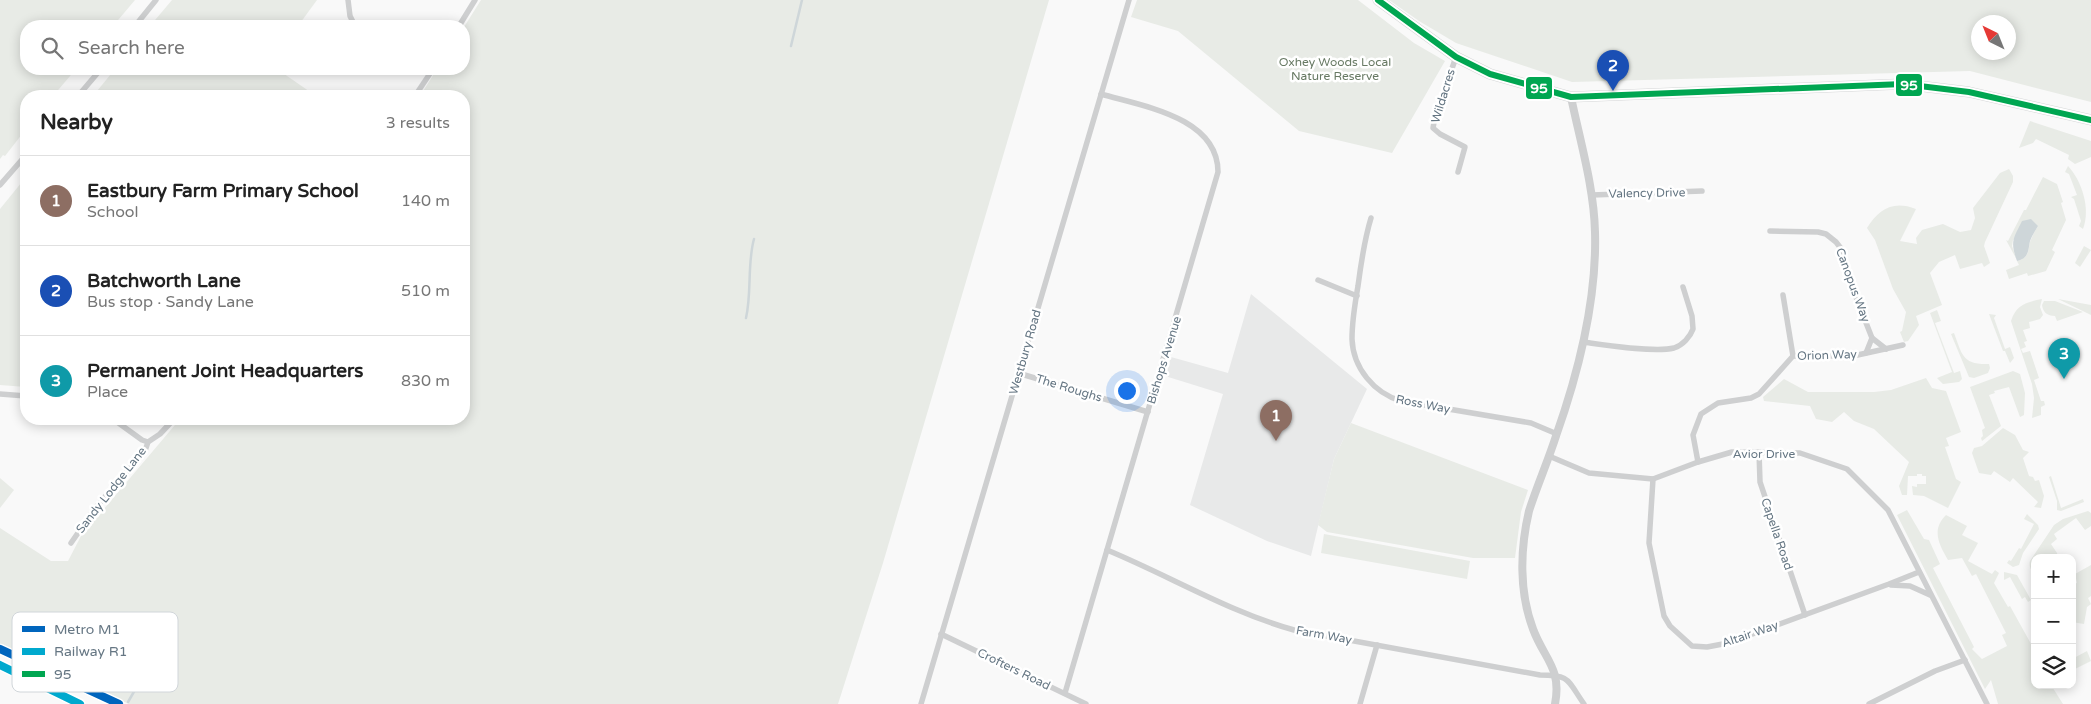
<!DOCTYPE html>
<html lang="en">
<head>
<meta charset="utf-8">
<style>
	:root { --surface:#fff; --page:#f6f6f6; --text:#222; --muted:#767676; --line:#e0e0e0; --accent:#1a73e8 }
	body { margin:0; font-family:"Varela Round",sans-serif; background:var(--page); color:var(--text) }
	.controls { position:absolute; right:15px; bottom:15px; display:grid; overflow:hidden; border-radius:10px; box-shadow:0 2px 12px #0003 }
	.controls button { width:45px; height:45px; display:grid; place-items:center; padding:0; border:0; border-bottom:1px solid var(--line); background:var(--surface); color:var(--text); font:25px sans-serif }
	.compass { position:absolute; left:1971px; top:15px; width:45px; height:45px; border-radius:50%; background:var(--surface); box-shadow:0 2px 12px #0003; rotate:317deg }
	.you { position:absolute; left:1126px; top:390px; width:18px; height:18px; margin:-12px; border:4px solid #fff; border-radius:50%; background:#1a73e8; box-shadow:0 0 0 8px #1a73e833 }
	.badge { display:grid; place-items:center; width:32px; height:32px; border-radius:50%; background:var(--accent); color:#fff; font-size:16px; font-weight:700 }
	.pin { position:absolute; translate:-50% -41px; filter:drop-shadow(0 1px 2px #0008) }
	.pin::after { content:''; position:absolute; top:26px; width:18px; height:15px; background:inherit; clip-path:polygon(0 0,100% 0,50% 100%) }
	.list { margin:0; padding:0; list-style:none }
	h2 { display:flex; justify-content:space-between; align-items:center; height:65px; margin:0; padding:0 20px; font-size:21px }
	h2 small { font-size:16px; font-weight:400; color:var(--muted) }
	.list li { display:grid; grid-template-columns:32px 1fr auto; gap:15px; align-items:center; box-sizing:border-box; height:90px; padding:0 20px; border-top:1px solid var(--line) }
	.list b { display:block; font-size:19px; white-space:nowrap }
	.list p { margin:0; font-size:16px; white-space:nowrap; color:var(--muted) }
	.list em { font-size:16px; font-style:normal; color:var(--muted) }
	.icon { flex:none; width:28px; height:28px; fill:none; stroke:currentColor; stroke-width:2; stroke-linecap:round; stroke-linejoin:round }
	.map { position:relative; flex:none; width:2091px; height:704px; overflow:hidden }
	.search { position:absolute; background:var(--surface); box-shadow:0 2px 12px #0003; left:20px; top:20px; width:450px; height:55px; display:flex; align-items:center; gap:12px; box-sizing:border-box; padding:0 18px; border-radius:20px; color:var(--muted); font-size:19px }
	.panel { position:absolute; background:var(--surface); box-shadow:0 2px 12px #0003; left:20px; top:90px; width:450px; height:335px; border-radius:20px }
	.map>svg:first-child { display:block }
</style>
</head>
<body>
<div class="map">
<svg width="2091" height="704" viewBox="0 0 2091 704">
	<rect width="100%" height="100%" fill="#f9f9f9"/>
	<!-- built -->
	<polygon fill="#e8e9e9" points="1251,294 1367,389 1334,459 1311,556 1267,541 1190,505 1223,394 1165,376 1171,357 1228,373"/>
	<!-- green -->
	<g fill="#e8ebe6" fill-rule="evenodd">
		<polygon points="0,0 135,0 113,26 26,26 26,69 76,69 53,96 26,96 26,129 5,156 3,155 0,159"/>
		<polygon points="172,0 317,0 298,26 150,26"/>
		<polygon points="481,0 1049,0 883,563 838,704 129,704 0,644 0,528 51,561 68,561 81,536 180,419 464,419 464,96 420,96 437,69 464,69 464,27"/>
		<polygon points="1137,0 1358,0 1414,43 1445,61 1392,153 1299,131 1178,31 1131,17"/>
		<path d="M 1389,0 L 2091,0 L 2091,102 L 1970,71 L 1572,82 L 1456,43 L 1419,21 ZM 2008,22 L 2008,52 L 1978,52 L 1978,22 Z"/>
		<polygon points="115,69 277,69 316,96 93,96"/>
		<polygon points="2030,121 2091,141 2091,157 2075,164 2068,159 2069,155 2036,139 2033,143 2019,148"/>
		<path d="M 2068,166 C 2082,181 2091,209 2083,229 L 2079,226 L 2081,221 L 2074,199 L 2071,197 L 2077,195 L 2069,174 L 2065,172 Z"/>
		<path d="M 2009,169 L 2013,176 L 2013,182 L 1985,242 L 1984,246 L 1990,263 L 1984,267 L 1982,263 L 1960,269 L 1955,255 L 1939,262 L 1930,273 L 1942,305 L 1916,316 L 1919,325 L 1908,341 L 1904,342 L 1900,332 L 1902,331 L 1906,312 L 1893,289 L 1875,240 L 1867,228 C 1879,209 1893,200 1916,209 L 1900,241 L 1917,244 L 1916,238 L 1922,230 L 1943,224 L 1960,232 L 1971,230 L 1975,218 L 1973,208 L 2000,173 Z"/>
		<polygon points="26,177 26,387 0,385 0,209"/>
		<path d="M 2043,177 L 2057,184 L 2063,202 L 2061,203 L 2066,220 L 2052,250 L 2055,252 L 2046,271 L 2028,276 L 2027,273 L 2009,279 L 2006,270 L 2019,265 L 2017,261 C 2029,258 2028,251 2030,242 C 2032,236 2035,231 2038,226 L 2013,240 L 2012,246 L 2017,260 L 2006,240 L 2008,241 L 2024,210 L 2026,210 Z"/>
		<polygon points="2084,246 2091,250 2080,267 2075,263"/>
		<path d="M 2042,299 L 2040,307 L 2043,315 L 2040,319 L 2029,322 L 2030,328 L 2023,330 L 2027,341 L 2024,342 L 2026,347 L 2021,349 L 2023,353 L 2030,351 L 2039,378 L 2034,380 L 2041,401 L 2044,401 L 2045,405 L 2041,407 L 2041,415 L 2032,418 L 2034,398 L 2032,384 L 2011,321 C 2016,305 2026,302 2042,299 Z"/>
		<polygon points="2058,299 2091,305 2091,315"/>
		<path d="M 2044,301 L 2055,301 L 2083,312 L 2057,321 L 2055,316 C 2047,316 2043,312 2042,305 Z"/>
		<polygon points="1937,310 1941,321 1935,323 1954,373 1960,371 1962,379 1959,382 1943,384 1937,378 1952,372 1930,313"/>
		<polygon points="1989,314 1996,315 1994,318 2005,349 2010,347 2014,358 2010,363 2005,351 2003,351"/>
		<path d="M 1954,333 C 1962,354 1962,365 1989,364 L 1990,368 L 1988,373 L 1974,378 L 1969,377 L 1951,334 Z"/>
		<polygon points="2013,371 2020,374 2025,393 2024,415 2020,417 2009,387 1994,391 1995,393 1989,395 2001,426 1982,441 1981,438 1983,436 1982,430 1985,428 1970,387"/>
		<polygon points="1926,378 1932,388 1946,391 1961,432 1946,438 1949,446 1945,447 1956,479 1961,482 1948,508 1924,496 1913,495 1912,486 1917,487 1917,484 1926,484 1926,476 1922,476 1922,474 1917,474 1917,476 1908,476 1907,495 1902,495 1899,486 1909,462 1874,429 1854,421 1844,412 1832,422 1816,419 1810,406 1764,401 1763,397 1784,379 1808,392 1874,392 1891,390"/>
		<polygon points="1351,423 1528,490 1521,512 1515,558 1473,558 1327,532 1318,525 1334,459"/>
		<polygon points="2003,428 2015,435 2023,450 2029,452 2023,458 2029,476 2033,477 2035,481 2039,480 2044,496 2041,508 2034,507 2038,502 2013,478 2010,482 1994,471 1991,475 1979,473 1972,453 1974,448 1982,446"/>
		<polygon points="2051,476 2061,508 2083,499 2084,502 2061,511 2057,510 2057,501 2049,477"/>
		<polygon points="0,478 14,490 0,508"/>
		<path d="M 1907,510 L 1924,539 L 1929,540 L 1940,564 L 1933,568 L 1974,647 L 1972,649 L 1982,659 L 2007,646 L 2002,635 L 2006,633 L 1976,574 L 1972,576 L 1962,558 L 1948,560 C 1939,544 1931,530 1946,515 L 1967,526 L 1962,535 L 1978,543 L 1968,561 L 1992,574 L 1995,570 L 1999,573 L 1994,583 L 2008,607 L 2010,606 L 2035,651 L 2035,685 L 2051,685 L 2063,704 L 1998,704 L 1991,680 L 1985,689 L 1897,515 Z"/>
		<path d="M 2088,511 L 2091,513 L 2091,526 L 2085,530 L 2076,518 L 2054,534 L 2057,539 L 2051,544 L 2057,553 L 2058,558 L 2035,558 L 2035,573 C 2030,571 2029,565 2030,561 L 2054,525 L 2063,519 Z"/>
		<polygon points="2027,514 2038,525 2039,529 2023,553 2019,565 2013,567 2007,563 2009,560 2011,561 2019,548 2021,549 2034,524 2024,519"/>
		<polygon points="1324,534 1470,561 1467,579 1321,553"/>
		<polygon points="2091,565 2091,596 2088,598 2091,604 2087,607 2084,624 2072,622 2072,584 2077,583 2075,574"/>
		<polygon points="2004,572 2017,575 2031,600 2028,602 2025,597 2022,599 2010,577 2004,580"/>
		<polygon points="2087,651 2091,661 2075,669 2072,659"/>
	</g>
	<!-- water -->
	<path fill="#ced6d9" d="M 2031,219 L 2038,226 C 2035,231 2032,236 2030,241 C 2028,251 2029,258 2017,261 C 2010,242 2013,239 2022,221 Z"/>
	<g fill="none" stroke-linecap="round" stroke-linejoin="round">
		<!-- stream -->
		<g stroke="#ced6d9" stroke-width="2.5">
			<polyline points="791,46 802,0"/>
			<path d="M 746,318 C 752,292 747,264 754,239"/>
			<polyline points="128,702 139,683"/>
		</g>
		<!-- primary casing -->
		<g stroke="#d5d6d7" stroke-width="11">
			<polyline id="primary" points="1378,0 1456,57 1490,74 1571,97 1903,84 1969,92 2091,120"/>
		</g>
		<!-- minor -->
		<g stroke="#cecfd0" stroke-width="5.5">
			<polyline points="348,0 350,16 355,26"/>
			<polyline points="135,26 156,0"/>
			<polyline points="459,26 475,0"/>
			<polyline points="1456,57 1435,117 1433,128 1440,134 1465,147 1458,172"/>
			<polyline points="78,96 101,69"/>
			<polyline points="415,96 433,69"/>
			<polyline points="0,185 26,155"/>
			<polyline points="1592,195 1702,191"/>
			<path d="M 1371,218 C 1364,241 1361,263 1358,286 C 1355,303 1352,322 1352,339 C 1353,368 1374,393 1401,401 L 1531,423 L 1557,434"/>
			<polyline points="1770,231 1818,232 1826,234 1836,242 1843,251 1850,282 1872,338 1866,353"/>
			<polyline points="1318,280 1357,296"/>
			<polyline points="1783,295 1793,356"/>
			<polyline points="1872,338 1886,349"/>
			<path d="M 1583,342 C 1605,345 1654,353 1674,348 C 1683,345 1690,337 1693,329 L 1692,316 L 1683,287"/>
			<polyline points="1018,373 1148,412"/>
			<polyline points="0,394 26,396"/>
			<polyline points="113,419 142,440 148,442"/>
			<polyline points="1759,452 1760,482 1805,615"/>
			<polyline points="1549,456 1589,473 1653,479 1698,462 1732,452 1800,453 1847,469 1888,510 1987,704"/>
			<polyline points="1698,462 1693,435 1701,414 1718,403 1751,398 1759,394 1793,356 1853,356 1903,345"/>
			<polyline points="1653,479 1649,543 1664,616 1670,626 1692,646 1707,647 1728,643 1889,584 1919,572"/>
			<polyline points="71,543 96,507 145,451 148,442 160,434 174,419"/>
			<path d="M 1107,550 C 1170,576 1229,612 1294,630 L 1540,675 C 1571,675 1567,680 1584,704"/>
			<polyline points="1891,585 1910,586 1930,595"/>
			<polyline points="941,634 1086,704"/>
			<path d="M 1065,693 L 1218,172 C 1218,117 1142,106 1101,94"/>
			<polyline points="921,704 1129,0"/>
			<polyline points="1360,704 1377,645"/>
			<polyline points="1869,704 1935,671 1965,660"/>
		</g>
		<!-- tertiary -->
		<path stroke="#cecfd0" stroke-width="8" d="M 1555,704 C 1562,668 1544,659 1533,629 C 1519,592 1520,549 1529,511 C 1537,486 1548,461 1556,436 C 1579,371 1597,301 1595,232 C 1594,187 1580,141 1571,97"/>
		<!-- primary -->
		<use href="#primary" stroke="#e1e2e2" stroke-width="9"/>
		<!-- bus-1 casing -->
		<g stroke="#fff" stroke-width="10">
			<polyline id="bus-1" points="1378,0 1456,57 1490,74 1571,97 1903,84 1969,92 2091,120"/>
		</g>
		<!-- bus-1 -->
		<use href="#bus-1" stroke="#00a651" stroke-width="6"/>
		<!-- rail-1 casing -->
		<g stroke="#fff" stroke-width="11">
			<polyline id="rail-1" points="0,665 80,704"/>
		</g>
		<!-- rail-1 -->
		<use href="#rail-1" stroke="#00a9ce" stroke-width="8"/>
		<!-- metro-1 casing -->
		<g stroke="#fff" stroke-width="11">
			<polyline id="metro-1" points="0,649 119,704"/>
		</g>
		<!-- metro-1 -->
		<use href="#metro-1" stroke="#0065bd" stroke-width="8"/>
	</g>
	<g text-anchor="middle" stroke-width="5" stroke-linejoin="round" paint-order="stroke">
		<!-- park labels -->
		<g font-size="12" fill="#687a64" stroke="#fff">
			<text x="1335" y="66">Oxhey Woods Local<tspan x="1335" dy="14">Nature Reserve</tspan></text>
		</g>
		<!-- street labels -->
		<g font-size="12" fill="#657683" stroke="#fff">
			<text transform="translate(1443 96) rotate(-73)" y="4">Wildacres</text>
			<text transform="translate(1647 193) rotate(-1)" y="4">Valency Drive</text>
			<text transform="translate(1853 285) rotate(70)" y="4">Canopus Way</text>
			<text transform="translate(1025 352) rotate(-74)" y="4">Westbury Road</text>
			<text transform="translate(1827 355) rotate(-2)" y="4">Orion Way</text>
			<text transform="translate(1164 360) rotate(-73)" y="4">Bishops Avenue</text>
			<text transform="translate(1069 388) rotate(17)" y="4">The Roughs</text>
			<text transform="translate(1423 404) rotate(11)" y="4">Ross Way</text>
			<text x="1764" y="458">Avior Drive</text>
			<text transform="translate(111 490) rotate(-52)" y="4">Sandy Lodge Lane</text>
			<text transform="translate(1777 534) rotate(71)" y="4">Capella Road</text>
			<text transform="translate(1750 634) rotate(-19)" y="4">Altair Way</text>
			<text transform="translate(1324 635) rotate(10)" y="4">Farm Way</text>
			<text transform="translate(1014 669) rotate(26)" y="4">Crofters Road</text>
		</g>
	</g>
	<!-- legend -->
	<rect x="12" y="612" width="166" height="80" rx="8" fill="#fff" stroke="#d1d6da" stroke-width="1"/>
	<rect x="22" y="626" width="23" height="6" fill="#0065bd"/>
	<rect x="22" y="648" width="23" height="7" fill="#00a9ce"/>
	<rect x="22" y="671" width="23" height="6" fill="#00a651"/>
	<g font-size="14" fill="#657683">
		<text x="54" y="634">Metro M1</text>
		<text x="54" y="656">Railway R1</text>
		<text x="54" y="679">95</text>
	</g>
	<g stroke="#fff" stroke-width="2">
		<rect x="1895" y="73" width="28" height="24" rx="5" fill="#00a651"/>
		<rect x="1525" y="76" width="28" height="24" rx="5" fill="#00a651"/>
	</g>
	<g font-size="14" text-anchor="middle" font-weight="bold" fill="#fff">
		<text x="1909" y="90">95</text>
		<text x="1539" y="93">95</text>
	</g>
</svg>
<div class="controls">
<button>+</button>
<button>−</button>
<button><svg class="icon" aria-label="layers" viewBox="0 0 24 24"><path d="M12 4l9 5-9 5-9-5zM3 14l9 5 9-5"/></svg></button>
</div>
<svg class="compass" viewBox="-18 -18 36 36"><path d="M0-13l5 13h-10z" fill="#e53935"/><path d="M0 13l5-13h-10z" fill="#767676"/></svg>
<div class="you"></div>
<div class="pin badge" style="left:1276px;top:441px;background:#8d6e63">1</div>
<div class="pin badge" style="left:1613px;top:91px;background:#1a4fb4">2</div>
<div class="pin badge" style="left:2064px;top:379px;background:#0f9aa8">3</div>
<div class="search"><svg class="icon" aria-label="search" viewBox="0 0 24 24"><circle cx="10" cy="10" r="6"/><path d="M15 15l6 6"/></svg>Search here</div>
<section class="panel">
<h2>Nearby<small>3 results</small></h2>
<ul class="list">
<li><span class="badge" style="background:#8d6e63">1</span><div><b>Eastbury Farm Primary School</b><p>School</p></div><em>140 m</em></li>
<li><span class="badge" style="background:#1a4fb4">2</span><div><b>Batchworth Lane</b><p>Bus stop · Sandy Lane</p></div><em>510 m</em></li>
<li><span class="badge" style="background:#0f9aa8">3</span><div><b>Permanent Joint Headquarters</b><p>Place</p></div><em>830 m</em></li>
</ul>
</section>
</div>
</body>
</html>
